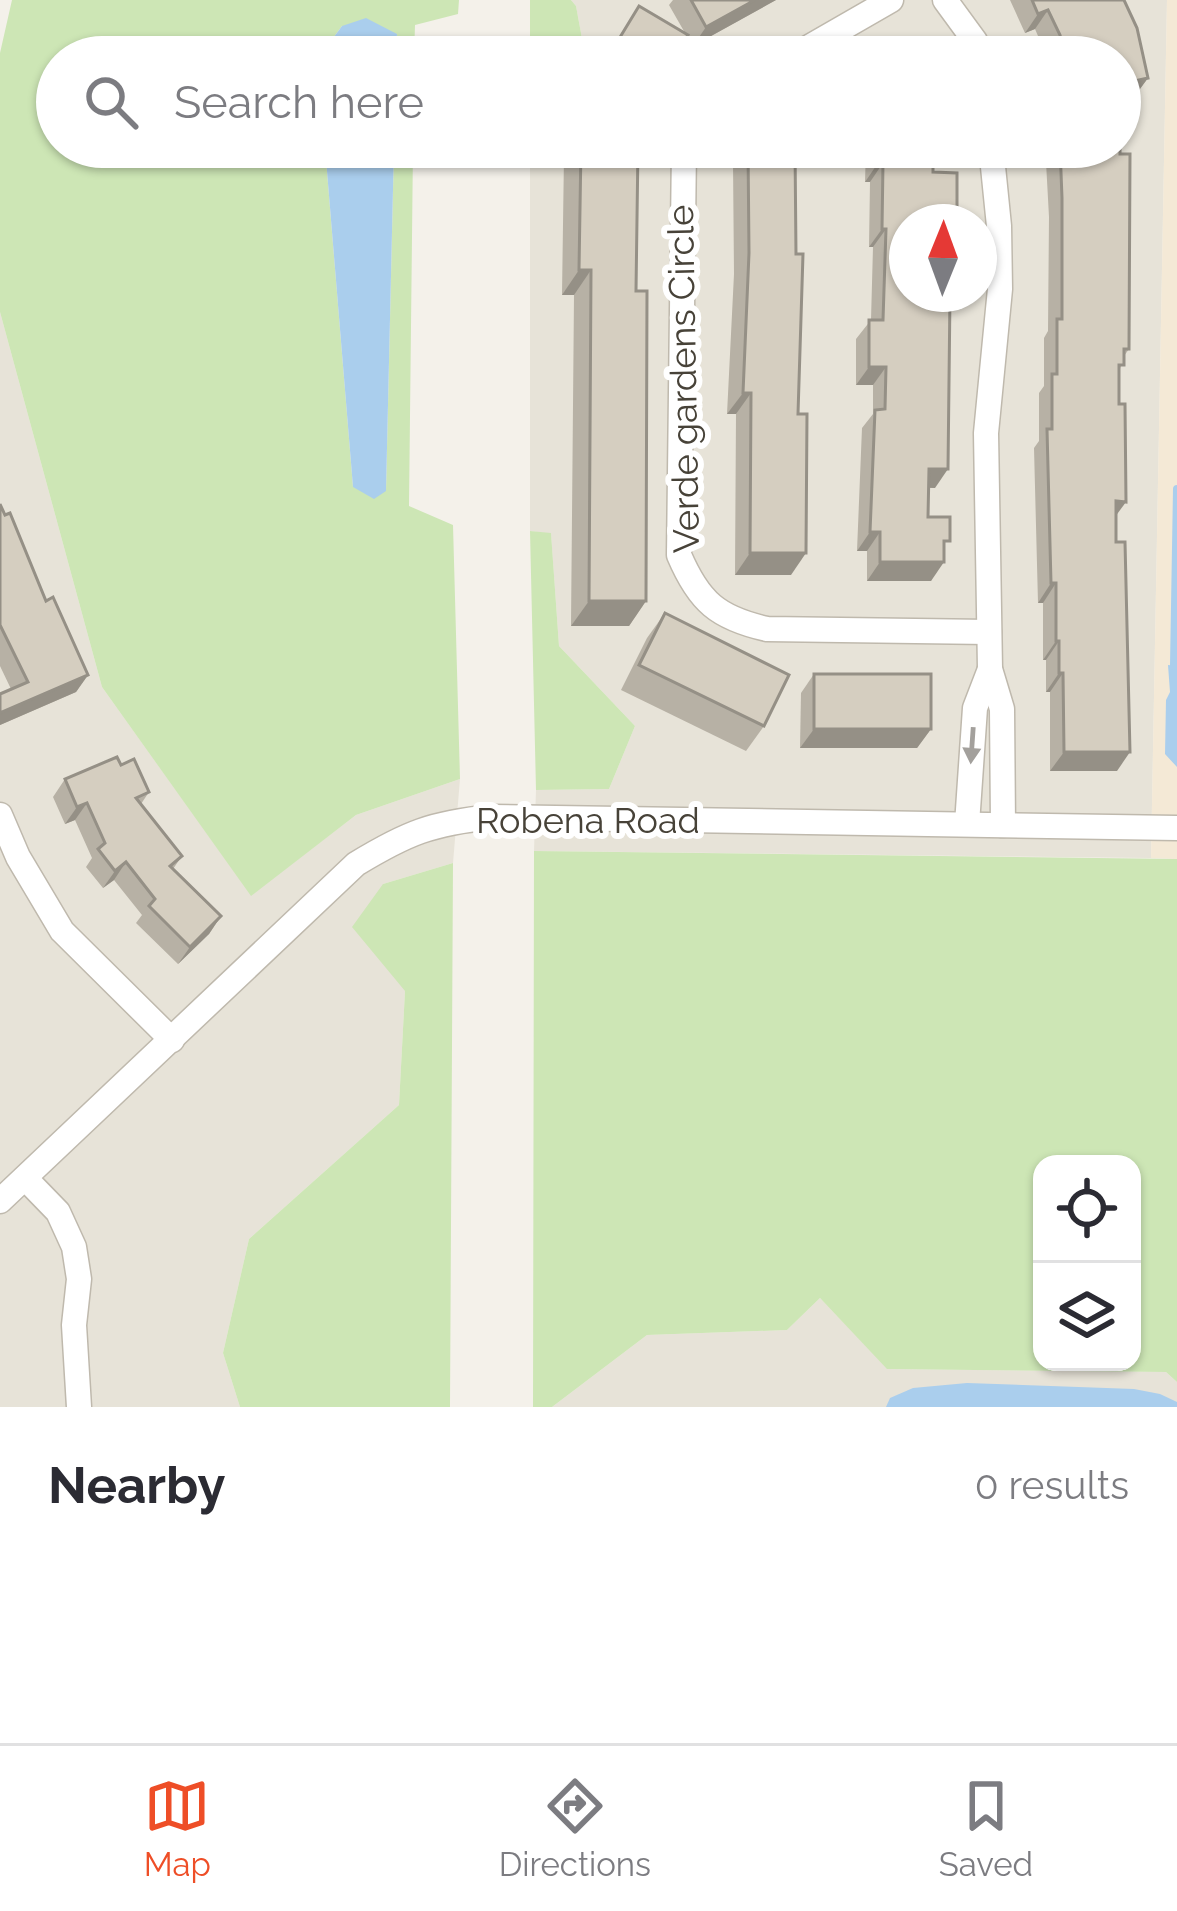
<!DOCTYPE html>
<html lang="en">
<head>
<meta charset="utf-8">
<style>
	:root { --surface:#fff; --page:#f7f7f7; --text:#2b2b33; --muted:#7c7c81; --line:#e1e1e2; --accent:#ee4e27 }
	body { margin:0; font-family:Raleway,sans-serif; background:var(--page); color:var(--text) }
	.controls { position:absolute; right:36px; bottom:36px; display:grid; overflow:hidden; border-radius:24px; box-shadow:0 3px 9px #0004 }
	.controls button { width:108px; height:108px; display:grid; place-items:center; padding:0; border:0; border-bottom:3px solid var(--line); background:var(--surface); color:var(--text); font:60px sans-serif }
	.compass { position:absolute; left:889px; top:204px; width:108px; height:108px; border-radius:50%; background:var(--surface); box-shadow:0 3px 9px #0004; rotate:1deg }
	.list { margin:0; padding:0; list-style:none }
	h2 { display:flex; justify-content:space-between; align-items:center; height:156px; margin:0; padding:0 48px; font-size:51px }
	h2 small { font-size:39px; font-weight:400; color:var(--muted) }
	.icon { flex:none; width:66px; height:66px; fill:none; stroke:currentColor; stroke-width:2; stroke-linecap:round; stroke-linejoin:round }
	.map { position:relative; flex:none; width:1177px; height:1407px; overflow:hidden }
	.search { position:absolute; background:var(--surface); box-shadow:0 3px 9px #0004; left:36px; right:36px; top:36px; height:132px; display:flex; align-items:center; gap:30px; box-sizing:border-box; padding:0 42px; border-radius:66px; color:var(--muted); font-size:45px }
	.sheet { height:336px; background:var(--surface) }
	nav { display:flex; justify-content:space-around; align-items:center; box-sizing:border-box; height:168px; border-top:3px solid var(--line); background:var(--surface); font-size:33px; color:var(--muted) }
	nav a { display:grid; justify-items:center; gap:6px }
	nav .on { color:var(--accent) }
	.map>svg:first-child { display:block }
</style>
</head>
<body>
<div class="map">
<svg width="1177" height="1407" viewBox="0 0 1177 1407">
	<rect width="100%" height="100%" fill="#f4f1ea"/>
	<!-- residential -->
	<g fill="#e7e3d8" fill-rule="evenodd">
		<path d="M 571,0 L 1167,0 L 1151,858 L 534,851 L 536,790 L 609,789 L 635,726 L 559,646 L 551,534 L 530,531 L 530,147 L 1120,147 L 1120,57 L 571,57 L 583,44 L 576,6 ZM 907,222 L 979,222 L 979,294 L 907,294 Z"/>
		<polygon points="0,312 102,687 251,895 356,815 460,779 453,863 383,884 405,991 399,1105 249,1239 223,1353 240,1407 0,1407"/>
		<polygon points="820,1298 888,1369 1166,1372 1177,1382 1177,1407 552,1407 647,1335 787,1330"/>
	</g>
	<!-- commercial -->
	<polygon fill="#f4e9d6" points="1167,0 1177,0 1177,859 1151,858"/>
	<!-- green -->
	<g fill="#cde6b5" fill-rule="evenodd">
		<polygon points="12,0 459,0 458,14 415,25 414,57 396,57 397,34 342,26 319,57 57,57 57,147 325,147 353,487 386,491 394,147 413,147 409,506 453,525 460,779 356,815 251,896 102,687 0,312 0,53"/>
		<polygon points="530,0 571,0 576,6 583,44 571,57 530,57"/>
		<polygon points="530,531 551,533 559,646 635,726 609,789 536,790"/>
		<path d="M 534,851 L 1177,859 L 1177,1382 L 1166,1372 L 887,1369 L 820,1298 L 787,1330 L 647,1335 L 552,1407 L 533,1407 ZM 1042,1164 L 1132,1164 L 1132,1362 L 1042,1362 Z"/>
		<polygon points="453,863 450,1407 240,1407 223,1353 249,1239 399,1105 405,991 352,927 383,884"/>
	</g>
	<!-- water -->
	<g fill="#aaceed">
		<polygon points="366,18 397,34 396,57 319,57 342,26"/>
		<polygon points="325,147 394,147 386,491 374,499 353,487"/>
		<polygon points="1168,665 1177,666 1177,767 1165,754 1166,700 1170,692"/>
		<polygon points="967,1383 1134,1389 1160,1394 1177,1402 1177,1407 886,1407 890,1398 913,1388"/>
	</g>
	<g fill="none" stroke-linecap="round" stroke-linejoin="round">
		<!-- stream -->
		<polyline stroke="#aaceed" stroke-width="8" points="1174,666 1177,489"/>
		<!-- street casing -->
		<g stroke="#bfb9ad" stroke-width="27">
			<g id="street">
				<polyline points="945,0 975,41 981,57"/>
				<polyline points="792,57 891,0"/>
				<path d="M 684,147 L 679,555 C 699,602 718,618 767,629 L 989,632"/>
				<polyline points="991,147 999,226 1000,289 986,433 990,669 1002,709 1003,825"/>
				<polyline points="0,815 18,857 62,931 172,1040"/>
				<polyline points="967,824 975,708 990,669"/>
				<polyline points="26,1179 58,1212 74,1247 79,1279 74,1325 79,1407"/>
				<path d="M 0,1201 L 356,864 C 407,833 432,823 492,817 L 1177,828"/>
			</g>
		</g>
		<!-- street -->
		<use href="#street" stroke="#fff" stroke-width="24"/>
	</g>
	<!-- wall -->
	<g fill="#b7b1a5">
		<polygon points="673,0 776,0 693,46 687,36 674,57 606,57 639,6 685,33 669,5"/>
		<polygon points="1010,0 1124,0 1148,78 1134,97 1120,57 1047,57 1035,29 1025,33"/>
		<polygon points="569,147 638,147 636,291 646,601 629,626 571,626 574,295 562,295 564,155"/>
		<polygon points="743,147 795,147 791,575 735,575 736,414 727,414 734,274 733,162"/>
		<polygon points="866,147 943,147 940,151 933,151 907,294 957,294 950,304 935,488 929,488 928,517 944,549 931,581 867,581 867,551 857,551 862,428 873,414 873,385 856,385 856,339 871,320 873,247 869,247 870,182 865,182"/>
		<polygon points="1041,147 1120,147 1129,349 1124,356 1119,372 1116,515 1117,771 1050,771 1050,692 1046,692 1046,660 1043,660 1043,603 1038,603 1034,448 1039,441 1039,393 1044,386 1044,338 1048,331 1049,217 1046,162 1041,162"/>
		<polygon points="0,504 46,601 88,675 76,692 0,725 0,694 11,689 0,666"/>
		<polygon points="665,613 764,726 746,751 621,690 647,638"/>
		<polygon points="814,674 931,729 917,748 800,748 801,693"/>
		<polygon points="121,765 149,792 141,804 182,856 173,869 221,916 209,934 178,964 136,923 142,915 114,880 103,888 86,867 92,858 75,820 65,824 53,797 65,779"/>
	</g>
	<!-- shaded-wall -->
	<g fill="#959086">
		<polygon points="755,0 776,0 693,46 706,27"/>
		<polygon points="1048,10 1035,29 1025,33 1038,14"/>
		<polygon points="1148,78 1134,97 1120,100 1121,84"/>
		<polygon points="1052,147 1057,147 1046,162 1041,162"/>
		<polygon points="878,163 883,163 870,182 865,182"/>
		<polygon points="882,229 886,229 873,247 869,247"/>
		<polygon points="579,270 591,270 574,295 562,295"/>
		<polygon points="869,367 886,367 873,385 856,385"/>
		<polygon points="743,393 751,393 736,414 727,414"/>
		<polygon points="929,469 948,469 935,488 916,487"/>
		<polygon points="1116,501 1126,502 1112,521"/>
		<polygon points="870,532 880,532 867,551 857,551"/>
		<polygon points="750,553 806,553 791,575 735,575"/>
		<polygon points="880,562 944,562 931,581 867,581"/>
		<polygon points="1051,583 1056,583 1043,603 1038,603"/>
		<polygon points="589,601 646,601 629,626 571,626"/>
		<polygon points="1056,641 1059,641 1046,660 1043,660"/>
		<polygon points="1059,673 1063,673 1050,692 1046,692"/>
		<polygon points="88,675 76,692 0,725 0,713"/>
		<polygon points="814,729 931,729 917,748 800,748"/>
		<polygon points="1064,752 1130,752 1117,771 1050,771"/>
		<polygon points="87,803 75,820 65,824 77,807"/>
		<polygon points="126,862 114,880 103,888 115,871"/>
		<polygon points="221,916 209,934 178,964 190,947"/>
	</g>
	<!-- building -->
	<g fill="#d5cec0" stroke="#959086" stroke-width="3">
		<polygon points="691,0 755,0 706,27"/>
		<polygon points="1032,0 1124,0 1137,28 1148,78 1121,84 1120,143 1120,57 1065,57 1060,35 1048,10 1038,14"/>
		<polygon points="639,6 688,35 674,57 608,57"/>
		<polygon points="949,49 949,57 881,57 882,50"/>
		<polygon points="581,147 638,147 636,291 647,291 646,601 589,601 591,270 579,270"/>
		<polygon points="748,147 795,147 796,254 803,254 798,414 807,414 806,553 750,553 751,393 743,393 749,253"/>
		<polygon points="879,147 933,147 933,172 957,173 957,222 907,222 907,294 950,294 948,469 929,469 928,517 950,517 950,541 944,541 944,562 880,562 880,532 870,532 875,410 885,409 886,367 869,367 869,320 883,320 886,229 882,229 883,163 878,163"/>
		<polygon points="1060,147 1120,147 1120,154 1130,154 1129,349 1124,349 1124,365 1119,365 1119,404 1125,404 1126,502 1116,501 1116,542 1125,542 1130,752 1064,752 1063,673 1059,673 1059,641 1056,641 1056,583 1051,583 1047,429 1052,429 1052,374 1057,374 1057,319 1062,319 1062,198"/>
		<polygon points="0,504 5,515 10,513 46,601 53,597 88,675 0,713 0,694 28,682 0,625"/>
		<polygon points="665,613 789,675 764,726 639,665"/>
		<rect x="814" y="674" width="117" height="55"/>
		<polygon points="117,757 121,765 134,759 149,792 136,798 182,856 170,866 221,916 190,947 149,906 155,899 126,862 115,871 98,849 105,843 87,803 77,807 65,779"/>
	</g>
	<!-- one-way arrows -->
	<defs><path id="oneway-solid" d="M-6-.8H1V-3.2L6.5 0L1 3.2V.8H-6Z" transform="scale(3)"/></defs>
	<use fill="#a3a09c" href="#oneway-solid" transform="translate(972 745) rotate(94)"/>
	<g text-anchor="middle" stroke-width="12" stroke-linejoin="round" paint-order="stroke">
		<!-- street labels -->
		<g font-size="36" fill="#474238" stroke="#fff">
			<text transform="translate(683 379) rotate(-91)" y="13">Verde gardens Circle</text>
			<text x="588" y="833">Robena Road</text>
		</g>
	</g>
</svg>
<div class="controls">
<button><svg class="icon" aria-label="locate" viewBox="0 0 24 24"><circle cx="12" cy="12" r="6"/><path d="M12 2v4M12 18v4M2 12h4M18 12h4"/></svg></button>
<button><svg class="icon" aria-label="layers" viewBox="0 0 24 24"><path d="M12 4l9 5-9 5-9-5zM3 14l9 5 9-5"/></svg></button>
</div>
<svg class="compass" viewBox="-18 -18 36 36"><path d="M0-13l5 13h-10z" fill="#e53935"/><path d="M0 13l5-13h-10z" fill="#7c7c81"/></svg>
<div class="search"><svg class="icon" aria-label="search" viewBox="0 0 24 24"><circle cx="10" cy="10" r="6"/><path d="M15 15l6 6"/></svg>Search here</div>
</div>
<section class="sheet">
<h2>Nearby<small>0 results</small></h2>
<ul class="list">
</ul>
</section>
<nav>
<a class="on"><svg class="icon" aria-label="map" viewBox="0 0 24 24"><path d="M3 6l6-2 6 2 6-2v14l-6 2-6-2-6 2zM9 4v14M15 6v14"/></svg>Map</a>
<a><svg class="icon" aria-label="directions" viewBox="0 0 24 24"><path d="M12 3l9 9-9 9-9-9zM9 14v-3h6M13 9l2 2-2 2"/></svg>Directions</a>
<a><svg class="icon" aria-label="saved" viewBox="0 0 24 24"><path d="M7 4h10v16l-5-4-5 4z"/></svg>Saved</a>
</nav>
</body>
</html>
